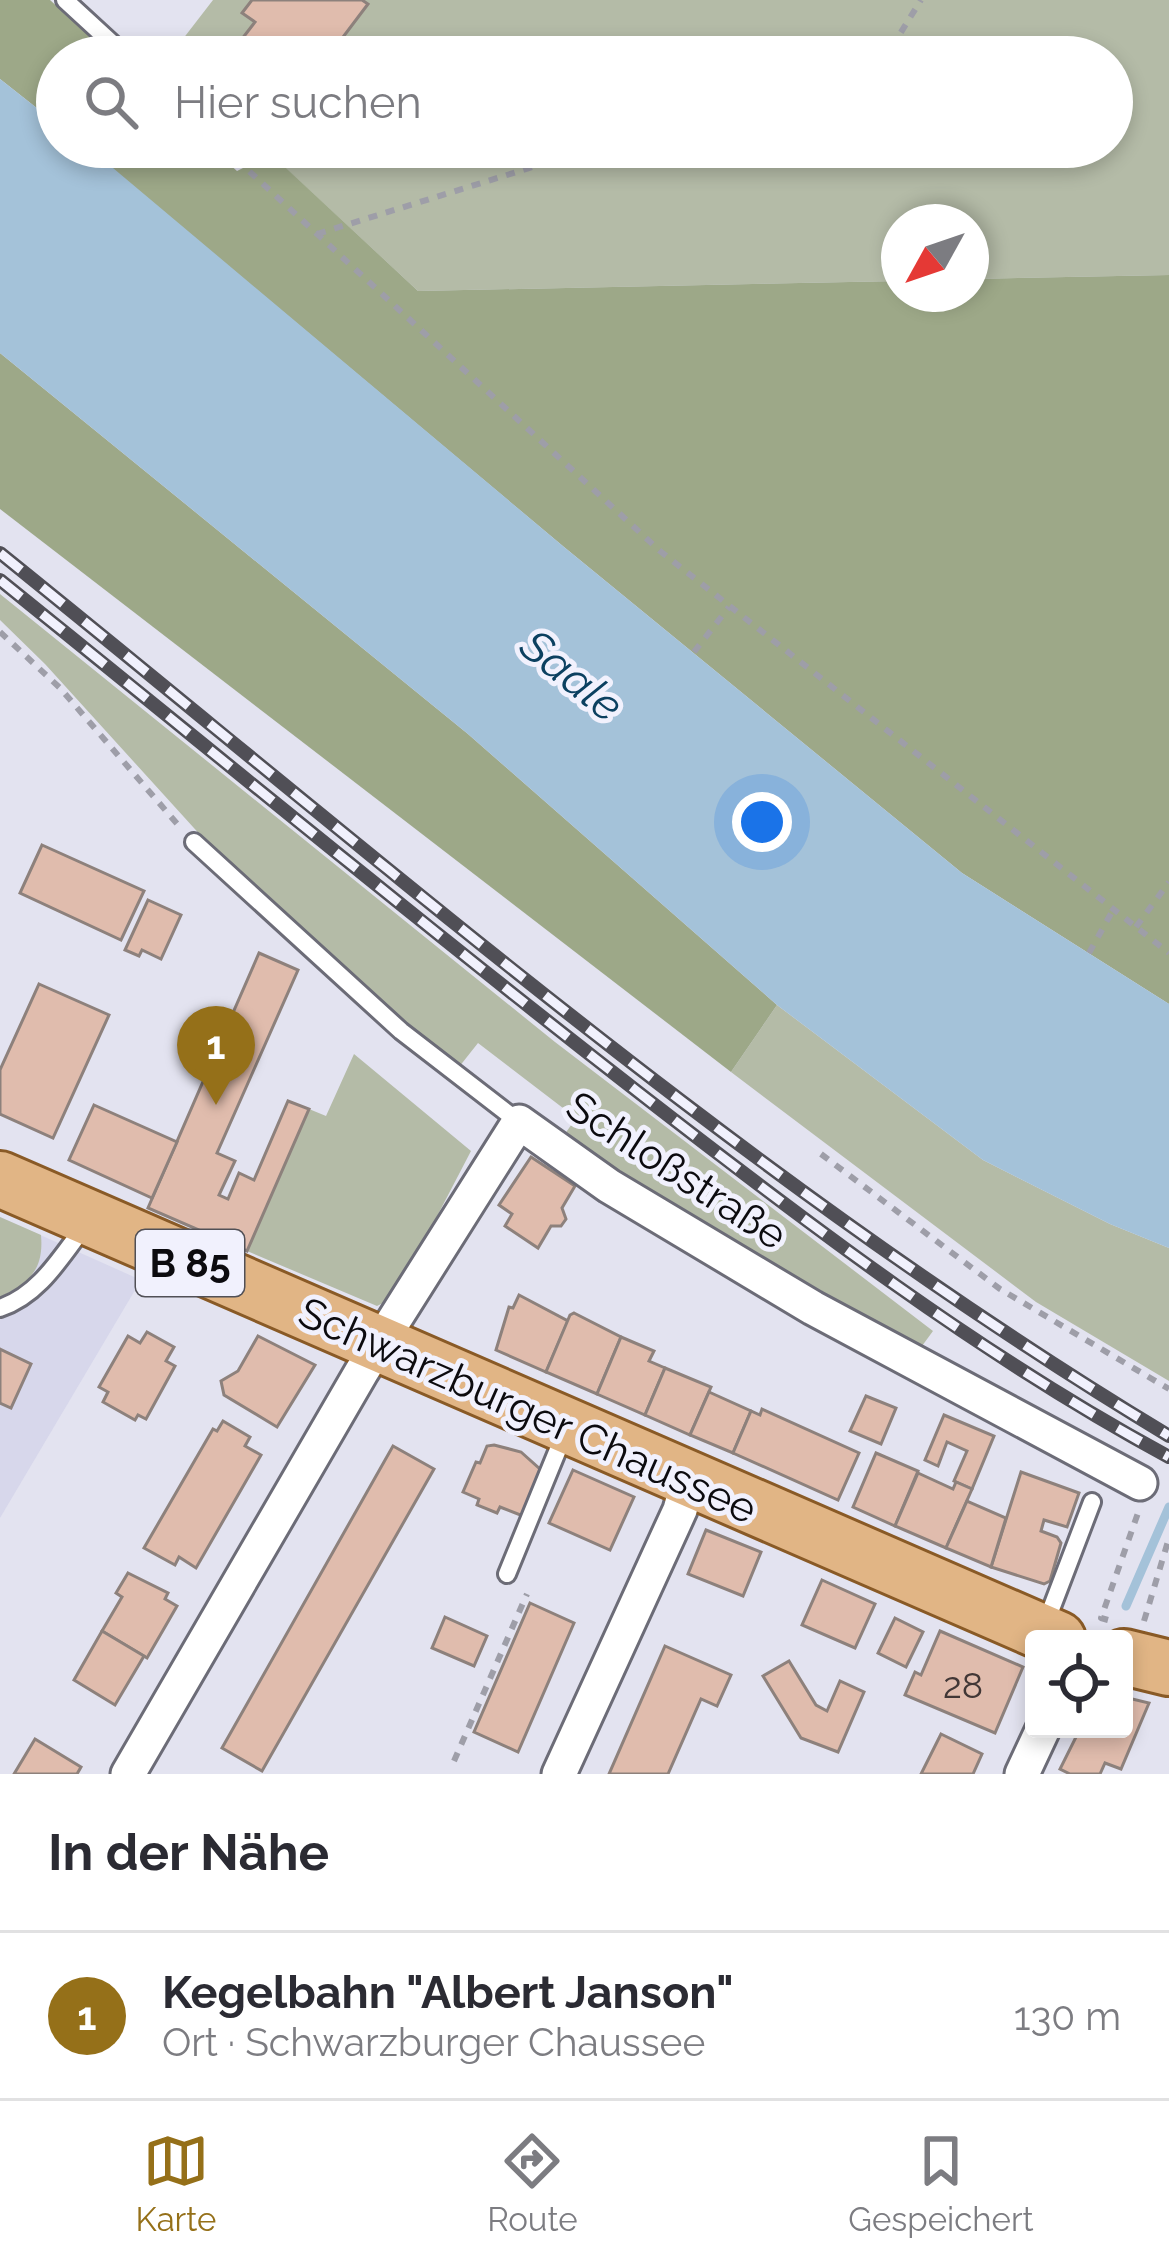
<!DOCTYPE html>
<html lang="de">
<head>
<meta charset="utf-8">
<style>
	:root { --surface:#fff; --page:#f7f7f7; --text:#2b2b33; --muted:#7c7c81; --line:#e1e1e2; --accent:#957019 }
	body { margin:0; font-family:Raleway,sans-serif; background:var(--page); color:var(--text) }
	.controls { position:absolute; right:36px; bottom:36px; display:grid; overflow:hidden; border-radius:12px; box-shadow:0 6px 18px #0003 }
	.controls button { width:108px; height:108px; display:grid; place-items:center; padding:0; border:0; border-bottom:3px solid var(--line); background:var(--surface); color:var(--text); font:60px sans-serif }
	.compass { position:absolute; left:881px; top:204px; width:108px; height:108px; border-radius:50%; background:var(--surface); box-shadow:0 6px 18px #0003; rotate:230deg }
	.you { position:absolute; left:762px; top:822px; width:42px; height:42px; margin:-30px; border:9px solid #fff; border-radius:50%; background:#1a73e8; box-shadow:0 0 0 18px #1a73e833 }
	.badge { display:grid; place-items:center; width:78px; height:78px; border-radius:50%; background:var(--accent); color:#fff; font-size:39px; font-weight:700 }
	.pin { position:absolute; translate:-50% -99px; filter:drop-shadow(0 3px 6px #0008) }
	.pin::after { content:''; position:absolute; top:63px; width:42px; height:36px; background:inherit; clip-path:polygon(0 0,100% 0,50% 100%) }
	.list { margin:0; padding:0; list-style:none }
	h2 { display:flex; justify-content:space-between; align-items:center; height:156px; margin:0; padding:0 48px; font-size:51px }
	h2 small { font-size:39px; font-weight:400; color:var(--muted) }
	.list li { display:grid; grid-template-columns:78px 1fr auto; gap:36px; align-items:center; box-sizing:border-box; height:168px; padding:0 48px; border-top:3px solid var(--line) }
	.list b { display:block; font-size:45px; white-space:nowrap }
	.list p { margin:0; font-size:39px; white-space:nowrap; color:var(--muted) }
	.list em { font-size:39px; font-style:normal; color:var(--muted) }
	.icon { flex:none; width:66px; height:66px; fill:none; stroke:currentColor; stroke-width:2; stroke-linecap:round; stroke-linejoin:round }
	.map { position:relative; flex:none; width:1169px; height:1774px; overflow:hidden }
	.search { position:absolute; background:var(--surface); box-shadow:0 6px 18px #0003; left:36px; right:36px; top:36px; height:132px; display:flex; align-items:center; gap:30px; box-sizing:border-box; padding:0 42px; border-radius:66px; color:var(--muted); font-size:45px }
	.sheet { height:324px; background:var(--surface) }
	nav { display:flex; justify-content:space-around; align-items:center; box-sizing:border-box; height:168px; border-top:3px solid var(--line); background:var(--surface); font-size:33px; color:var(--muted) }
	nav a { display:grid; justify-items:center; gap:6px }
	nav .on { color:var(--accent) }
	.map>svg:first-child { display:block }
</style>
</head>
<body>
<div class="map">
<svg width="1169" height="1774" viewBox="0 0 1169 1774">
	<rect width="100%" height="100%" fill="#e3e3f0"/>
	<!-- built -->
	<polygon fill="#d7d7eb" points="0,1217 141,1280 0,1518"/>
	<!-- green -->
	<g fill="#b4bba7">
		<polygon points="213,0 1169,0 1169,275 971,279 971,222 899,222 899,281 418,291 263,147 1112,147 1112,57 169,57"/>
		<polygon points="0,594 555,1042 933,1331 922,1346 841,1316 560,1141 576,1118 478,1043 459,1067 407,1027 223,860 45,664 0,620"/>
		<polygon points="777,1005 983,1160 1110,1224 1169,1248 1169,1381 1036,1302 731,1072"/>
		<polygon points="354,1054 471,1151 395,1297 377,1306 247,1251 309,1109 326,1116"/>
		<path d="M 0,1217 L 41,1235 C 44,1269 30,1283 0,1297 Z"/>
	</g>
	<!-- forest -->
	<g fill="#9da888">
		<polygon points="0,0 50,0 112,57 57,57 57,124 0,79"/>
		<polygon points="86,147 210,147 237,171 271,154 418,291 899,281 899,294 971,294 971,279 1169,275 1169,1004 962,873 564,547"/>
		<polygon points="0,353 468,734 777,1005 731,1072 0,509"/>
	</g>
	<!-- water -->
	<polygon fill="#a4c2d9" points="0,79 57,124 57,147 86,147 113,168 564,547 962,873 1169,1004 1169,1248 1110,1224 983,1160 777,1005 468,734 0,353"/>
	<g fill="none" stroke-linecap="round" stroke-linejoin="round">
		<!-- stream -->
		<polyline stroke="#a4c2d9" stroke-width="9" points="1126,1606 1169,1507"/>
	</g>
	<!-- building -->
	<g fill="#e0bcad" stroke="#8d817c" stroke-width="3">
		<polygon points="252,0 362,0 368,4 328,57 228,57 255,22 242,13"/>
		<polygon points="42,845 144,891 121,940 20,893"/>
		<polygon points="148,900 181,915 161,959 142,950 139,956 125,950"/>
		<polygon points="259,953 298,970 217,1153 235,1161 219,1195 228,1199 239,1173 254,1180 288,1101 309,1109 247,1251 148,1208"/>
		<polygon points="39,984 109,1015 53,1138 0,1114 0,1070"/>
		<polygon points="94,1105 177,1142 152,1198 69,1160"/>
		<polygon points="531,1157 575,1186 562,1208 566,1219 561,1226 551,1226 538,1248 505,1226 512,1214 499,1205"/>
		<polygon points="519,1295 568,1321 546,1372 496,1350 509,1307 513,1308"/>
		<polygon points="574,1313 621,1337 597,1394 546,1372 570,1315"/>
		<polygon points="147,1332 174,1347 166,1361 175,1366 146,1419 138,1415 135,1420 103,1402 108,1392 99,1387 128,1336 140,1343"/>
		<polygon points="258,1336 315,1365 277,1427 224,1395 221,1381 238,1371"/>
		<polygon points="621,1337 654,1351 649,1361 665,1368 645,1415 597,1394"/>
		<polygon points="0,1349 31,1364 11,1408 0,1403"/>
		<polygon points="665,1368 711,1387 690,1435 645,1415"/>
		<polygon points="709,1392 751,1411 733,1453 690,1435"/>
		<polygon points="866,1396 896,1408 881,1444 850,1431"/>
		<polygon points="762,1409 859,1453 838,1500 733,1453 751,1411 760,1415"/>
		<polygon points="944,1415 994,1436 972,1489 954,1481 967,1451 947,1442 938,1466 925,1460"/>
		<polygon points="223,1421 250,1437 245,1446 261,1455 196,1568 179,1557 175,1565 144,1548 213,1429 217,1431"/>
		<polygon points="494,1445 521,1452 541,1470 523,1516 500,1507 497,1513 477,1505 479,1499 463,1492 476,1462 480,1463 487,1446"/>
		<polygon points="393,1446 434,1469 262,1771 222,1748"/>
		<polygon points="876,1453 918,1471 895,1526 853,1507"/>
		<polygon points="573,1470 634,1497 610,1550 549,1523"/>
		<polygon points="1021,1472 1079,1493 1067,1527 1044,1520 1041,1531 1057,1537 1061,1543 1050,1581 1044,1584 991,1567"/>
		<polygon points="918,1473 953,1489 956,1482 972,1489 946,1548 895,1526"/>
		<polygon points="967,1501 1006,1518 991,1567 946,1548"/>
		<polygon points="706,1530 761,1552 743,1596 688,1574"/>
		<polygon points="128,1573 168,1593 165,1599 177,1606 147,1658 102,1631 122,1597 116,1593"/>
		<polygon points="822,1580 875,1604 855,1648 802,1625"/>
		<polygon points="530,1603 574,1623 518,1752 474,1732"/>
		<polygon points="445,1617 487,1636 474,1666 432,1648"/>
		<polygon points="895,1618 923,1632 906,1667 878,1653"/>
		<polygon points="102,1631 144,1656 115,1705 74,1680"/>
		<polygon points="940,1631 1023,1667 995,1733 905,1695 915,1672 921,1675"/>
		<polygon points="665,1646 731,1675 717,1706 701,1699 668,1774 609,1774"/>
		<polygon points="789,1661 816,1705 827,1711 840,1681 864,1692 838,1752 801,1738 763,1676"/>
		<polygon points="1124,1697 1149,1703 1121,1769 1105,1763 1100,1774 1070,1774 1060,1769 1080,1729 1124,1729"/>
		<polygon points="941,1734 982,1754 973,1774 921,1774"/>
		<polygon points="35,1739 81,1767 77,1774 14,1774"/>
	</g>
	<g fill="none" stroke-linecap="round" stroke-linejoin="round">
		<!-- lane casing -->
		<g stroke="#6c6c77" stroke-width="22">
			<g id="lane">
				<polyline points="65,0 127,57"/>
				<polyline points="194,842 401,1031 519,1122"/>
				<path d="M 0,1308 C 40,1295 62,1255 87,1223"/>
				<polyline points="507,1574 566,1430"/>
				<polyline points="1045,1625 1092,1502"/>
			</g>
		</g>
		<!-- street casing -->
		<g stroke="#6c6c77" stroke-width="39">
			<g id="street">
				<polyline points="128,1774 362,1371 519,1122 609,1186 813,1308 1140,1483"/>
				<polyline points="559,1774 680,1510 688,1481"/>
				<polyline points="1022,1774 1043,1729"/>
			</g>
		</g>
		<!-- primary casing -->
		<g stroke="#895a26" stroke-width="60">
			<g id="primary">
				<polyline points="0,1179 1058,1639"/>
				<polyline points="1124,1657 1169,1668"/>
			</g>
		</g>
		<!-- path -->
		<g stroke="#9e9ea8" stroke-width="6" stroke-dasharray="9 9" stroke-linecap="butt">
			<polyline points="875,57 898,37 921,0"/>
			<polyline points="223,147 660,551 1169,953"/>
			<polyline points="317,234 597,147"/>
			<polyline points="0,632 60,688 179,826"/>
			<polyline points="694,652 729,607"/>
			<polyline points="1136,927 1169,882"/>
			<polyline points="1089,953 1113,910"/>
			<polyline points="821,1154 1000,1289 1169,1389"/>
			<polyline points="1108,1620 1101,1618 1138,1513"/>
			<polyline points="1144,1621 1169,1538"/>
			<polyline points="454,1761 527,1594"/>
		</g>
		<!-- lane -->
		<use href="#lane" stroke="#fff" stroke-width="16"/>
		<!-- street -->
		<use href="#street" stroke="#fff" stroke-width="33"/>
		<!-- primary -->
		<use href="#primary" stroke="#e1b585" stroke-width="54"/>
		<!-- rail casing -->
		<g stroke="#504f56" stroke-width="14">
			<g id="rail">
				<path d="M 0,553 C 380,859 750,1184 1169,1436"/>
				<path d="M 0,580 C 212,751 423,925 638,1092 C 807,1223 980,1355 1169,1457"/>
			</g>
		</g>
		<!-- rail -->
		<use href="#rail" stroke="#f1f1fd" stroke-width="9" stroke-dasharray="27" stroke-linecap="butt"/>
	</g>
	<g text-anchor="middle" stroke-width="10" stroke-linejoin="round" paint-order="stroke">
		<!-- number labels -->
		<g font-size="36" fill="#413736">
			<text x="963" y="1698">28</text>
		</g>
		<!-- shield labels -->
		<rect fill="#f1f1fd" stroke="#515056" stroke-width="3" x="136" y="1230" width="108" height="66" rx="9"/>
		<g font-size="39" font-weight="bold" fill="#0c0b0f">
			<text x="190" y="1277">B 85</text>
		</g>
		<!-- street labels -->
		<g font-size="42" fill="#0c0b0f" stroke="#f1f1fd">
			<text transform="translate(677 1170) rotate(33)" y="15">Schloßstraße</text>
			<text transform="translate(528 1410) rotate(24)" y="15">Schwarzburger Chaussee</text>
		</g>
		<!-- water labels -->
		<g font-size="45" font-style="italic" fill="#0b4060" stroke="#f1f1fd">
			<text transform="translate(572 675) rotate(39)" y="16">Saale</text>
		</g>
	</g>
</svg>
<div class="controls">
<button><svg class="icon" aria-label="locate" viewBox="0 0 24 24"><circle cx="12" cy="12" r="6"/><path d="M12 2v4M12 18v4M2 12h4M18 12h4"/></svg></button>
</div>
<svg class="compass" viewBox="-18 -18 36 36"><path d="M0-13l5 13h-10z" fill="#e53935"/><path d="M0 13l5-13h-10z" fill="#7c7c81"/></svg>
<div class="you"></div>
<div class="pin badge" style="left:216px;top:1105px">1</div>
<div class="search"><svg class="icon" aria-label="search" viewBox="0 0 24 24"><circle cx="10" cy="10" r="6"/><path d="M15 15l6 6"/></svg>Hier suchen</div>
</div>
<section class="sheet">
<h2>In der Nähe<small></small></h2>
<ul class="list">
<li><span class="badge">1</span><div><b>Kegelbahn &quot;Albert Janson&quot;</b><p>Ort · Schwarzburger Chaussee</p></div><em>130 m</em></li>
</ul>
</section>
<nav>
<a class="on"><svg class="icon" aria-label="map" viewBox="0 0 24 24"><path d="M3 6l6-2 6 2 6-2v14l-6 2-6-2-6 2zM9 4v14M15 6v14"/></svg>Karte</a>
<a><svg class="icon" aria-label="directions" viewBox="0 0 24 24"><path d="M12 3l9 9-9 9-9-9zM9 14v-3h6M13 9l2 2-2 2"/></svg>Route</a>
<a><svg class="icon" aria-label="saved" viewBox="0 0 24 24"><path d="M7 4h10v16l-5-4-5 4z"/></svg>Gespeichert</a>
</nav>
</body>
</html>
